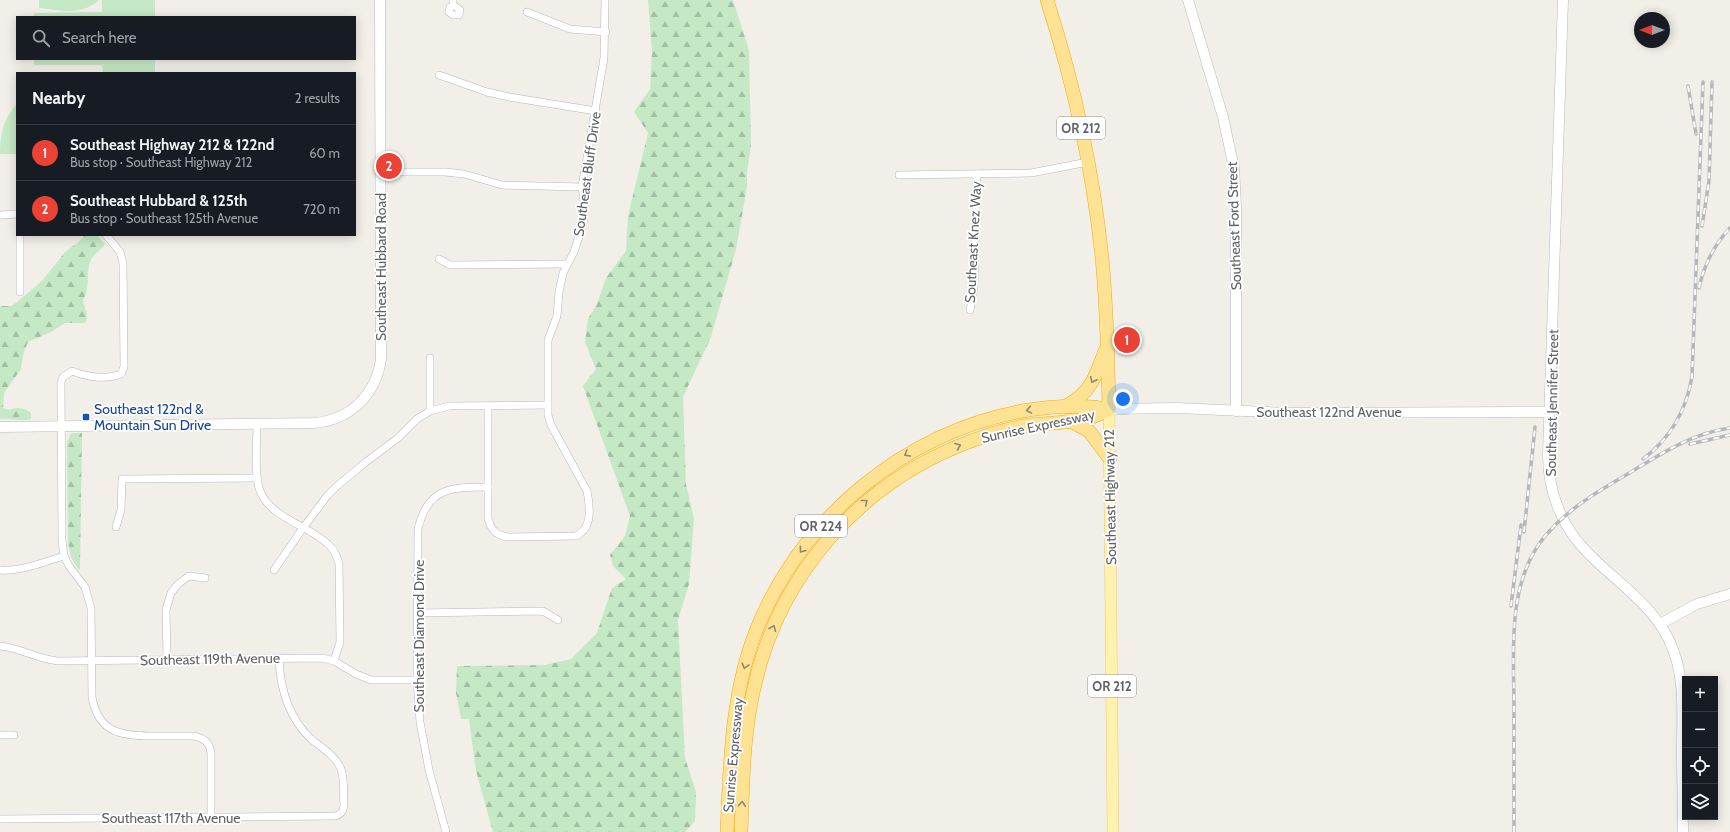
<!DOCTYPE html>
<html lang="en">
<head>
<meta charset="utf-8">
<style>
	:root { --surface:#171b24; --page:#20242c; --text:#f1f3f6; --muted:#9ea1a6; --line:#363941; --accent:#ea4335 }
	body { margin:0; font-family:Cabin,sans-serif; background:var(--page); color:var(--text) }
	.controls { position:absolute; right:12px; bottom:12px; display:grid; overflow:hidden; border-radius:0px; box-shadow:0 2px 10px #0003 }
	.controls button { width:36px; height:36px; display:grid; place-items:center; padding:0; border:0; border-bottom:1px solid var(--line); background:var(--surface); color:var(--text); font:20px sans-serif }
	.compass { position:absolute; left:1634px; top:12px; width:36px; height:36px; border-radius:50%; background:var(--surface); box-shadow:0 2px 10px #0003; rotate:270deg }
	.you { position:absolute; left:1123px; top:399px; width:14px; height:14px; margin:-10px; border:3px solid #fff; border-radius:50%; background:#1a73e8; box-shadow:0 0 0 6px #1a73e833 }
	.badge { display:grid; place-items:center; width:26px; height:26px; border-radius:50%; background:var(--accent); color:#fff; font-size:13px; font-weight:700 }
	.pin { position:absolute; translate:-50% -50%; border:2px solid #fff; box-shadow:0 1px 4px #0006 }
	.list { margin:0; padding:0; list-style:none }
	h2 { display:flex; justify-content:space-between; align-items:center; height:52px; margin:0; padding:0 16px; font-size:17px }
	h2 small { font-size:13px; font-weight:400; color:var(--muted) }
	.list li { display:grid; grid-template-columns:26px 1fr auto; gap:12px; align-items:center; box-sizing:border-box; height:56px; padding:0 16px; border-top:1px solid var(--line) }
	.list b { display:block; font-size:15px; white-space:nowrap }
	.list p { margin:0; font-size:13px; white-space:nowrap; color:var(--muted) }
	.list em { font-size:13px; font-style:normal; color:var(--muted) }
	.icon { flex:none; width:22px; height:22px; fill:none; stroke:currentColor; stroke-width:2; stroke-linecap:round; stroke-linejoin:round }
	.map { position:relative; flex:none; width:1730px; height:832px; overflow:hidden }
	.search { position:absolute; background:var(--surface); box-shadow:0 2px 10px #0003; left:16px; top:16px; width:340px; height:44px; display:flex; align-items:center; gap:10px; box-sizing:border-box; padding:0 14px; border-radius:0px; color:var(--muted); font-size:15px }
	.panel { position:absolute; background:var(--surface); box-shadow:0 2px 10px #0003; left:16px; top:72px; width:340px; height:164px; border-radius:0px }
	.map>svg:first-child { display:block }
</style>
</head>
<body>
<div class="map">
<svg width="1730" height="832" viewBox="0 0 1730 832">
	<defs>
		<pattern id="forest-firs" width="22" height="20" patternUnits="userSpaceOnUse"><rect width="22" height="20" fill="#c5e8c5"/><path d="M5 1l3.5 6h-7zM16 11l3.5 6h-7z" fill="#a3c0a4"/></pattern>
	</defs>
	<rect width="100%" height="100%" fill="#f1efe8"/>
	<!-- grass -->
	<g fill="#c5e8c5">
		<path d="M 39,0 L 99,0 C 82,16 60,10 39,8 Z"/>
		<polygon points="102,0 155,0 155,17 34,17 34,13 102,12"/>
		<polygon points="34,59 155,59 155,73 103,73 102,65 34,65"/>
		<path d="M 17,104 L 17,154 L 0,154 C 0,135 3,118 17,104 Z"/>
	</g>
	<!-- forest -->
	<g fill="url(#forest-firs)">
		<polygon points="648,0 733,0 749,50 751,144 747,173 747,187 736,249 711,337 683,397 686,484 694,519 689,584 678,620 685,758 696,792 695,821 685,832 493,832 476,771 469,719 461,719 456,693 457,666 545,665 571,659 597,633 612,588 626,579 613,566 610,555 625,536 630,516 583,386 596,369 585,342 588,319 597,304 606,278 626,251 628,216 648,133 634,112 650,89 652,51"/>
		<path d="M 85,235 L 97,235 L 105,244 C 102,250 93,254 91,260 C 85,274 91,288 83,300 C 84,309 90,314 85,323 L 65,323 L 51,332 L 28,342 L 23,355 L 21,369 L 4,393 L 3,408 L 9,410 C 17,407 24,407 31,413 L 31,419 C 21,422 10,418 0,419 L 0,306 L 11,306 L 16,303 L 42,281 L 65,252 L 80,241 Z"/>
		<polygon points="72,433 82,433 80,569 78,569 71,557 68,543 67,442 70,435"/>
	</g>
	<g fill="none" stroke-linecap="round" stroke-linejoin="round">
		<!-- street casing -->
		<g stroke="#b5b8bc" stroke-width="8">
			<g id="street">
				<polyline points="453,5 460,10 459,15 453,15 449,12 450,7 453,5 453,0"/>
				<polyline points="527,12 570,29 606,32"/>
				<polyline points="439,75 487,92 509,97 596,111"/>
				<polyline points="381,172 445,172 464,174 502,185 582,187"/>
				<polyline points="899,175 1031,173 1088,162"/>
				<polyline points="0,215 17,214"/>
				<polyline points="20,235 20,292"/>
				<path d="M 106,235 L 120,252 L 123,263 L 124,367 L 121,374 C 106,380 87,377 72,371 L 63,377 L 61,382 L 62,541 L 64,556 L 69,566 L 85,587 L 91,608 L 92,697 C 98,732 120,736 152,736 C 165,736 179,736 193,736 C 204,738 210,742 211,754 L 211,818"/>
				<polyline points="439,259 450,265 567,264"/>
				<polyline points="970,310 974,288 977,174"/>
				<polyline points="430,358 430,411"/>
				<path d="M 488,406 L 488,519 C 492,531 495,534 507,537 L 576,536 C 593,528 590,507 587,491 L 551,425 L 548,415 L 548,340 L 557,316 L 559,292 L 563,273 L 574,252 L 583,224 L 585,209 L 582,187 L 604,58 L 605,0"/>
				<path d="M 257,424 C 257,444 254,469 259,488 C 268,518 309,525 329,545 C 335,550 337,557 339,564 L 340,642 L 334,661"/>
				<polyline points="116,527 121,510 122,479 257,478"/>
				<path d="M 0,570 C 21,572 43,562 64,556"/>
				<polyline points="274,570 303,528 327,496 337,486 366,462 398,438 417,419 430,411 449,406 547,405"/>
				<polyline points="418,613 543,611 558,620"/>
				<path d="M 0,646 C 21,648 37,659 58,661 L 323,658 L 334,661 L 356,674 L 371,680 L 417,680"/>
				<polyline points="167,659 166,610 171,593 178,584 189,576 205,578"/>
				<polyline points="0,735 14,735"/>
				<path d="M 0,819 L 335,816 C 341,815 343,812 344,806 C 343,795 345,780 341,769 C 336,756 322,748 311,739 C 289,718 280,688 279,658"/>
				<path d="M 446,832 L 429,770 L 420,722 L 417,680 L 418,529 C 428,487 451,487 488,487"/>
			</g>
		</g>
		<!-- secondary casing -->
		<g stroke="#b6babf" stroke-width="11">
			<g id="secondary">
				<polyline points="1188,0 1223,117 1234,168 1236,206 1236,411"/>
				<path d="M 1563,0 L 1548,454 C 1548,491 1561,526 1587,552 C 1616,582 1650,602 1669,640 C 1686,675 1682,713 1682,750 C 1682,778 1683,805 1683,832"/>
				<polyline points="1109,409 1177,408 1288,413 1550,412"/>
				<path d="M 0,427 L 314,423 C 350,420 376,395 381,359 L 380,0"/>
				<polyline points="1660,624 1697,604 1730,594"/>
			</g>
		</g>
		<!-- primary casing -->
		<g stroke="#f2c960" stroke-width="12">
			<polyline id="primary" points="1109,409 1113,832"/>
		</g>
		<!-- highway casing -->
		<g stroke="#f9ab00" stroke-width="14">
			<g id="highway">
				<path d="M 1047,0 C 1074,84 1093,170 1102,258 C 1107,308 1108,359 1109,409"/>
				<path d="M 1068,405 C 1093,390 1095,376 1105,351"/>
				<polyline points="1069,420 1089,431 1110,459"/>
				<path d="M 727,832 C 730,762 731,692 758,626 C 804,516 905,433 1022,411 C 1051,406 1080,404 1109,409"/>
				<path d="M 741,832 C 743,783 743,732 755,684 C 781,570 865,479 974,440 C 992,433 1011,428 1029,425 C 1049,423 1072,423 1092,417 C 1098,415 1104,412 1109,409"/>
			</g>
		</g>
		<!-- street -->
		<use href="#street" stroke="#fff" stroke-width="7"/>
		<!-- secondary -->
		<use href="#secondary" stroke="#fff" stroke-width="10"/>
		<!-- primary -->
		<use href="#primary" stroke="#fff2af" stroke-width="11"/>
		<!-- highway -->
		<use href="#highway" stroke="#fde293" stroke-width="13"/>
		<!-- rail casing -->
		<g stroke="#b6b7b8" stroke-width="3.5">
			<g id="rail">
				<polyline points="1688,86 1696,134"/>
				<polyline points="1702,226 1709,181 1712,82"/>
				<path d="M 1699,288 C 1704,265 1714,245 1730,228"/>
				<polyline points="1690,444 1730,435"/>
				<path d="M 1643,459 C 1671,438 1686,411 1692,377 L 1703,82"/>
				<polyline points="1524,532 1535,427"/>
				<polyline points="1511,606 1521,525"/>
				<path d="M 1514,832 C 1514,791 1514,749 1514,708 C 1514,654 1507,591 1539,544 C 1560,514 1595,493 1626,475 C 1659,455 1692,433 1730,428"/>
			</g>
		</g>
		<!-- rail -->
		<use href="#rail" stroke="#fff" stroke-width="2" stroke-dasharray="6" stroke-linecap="butt"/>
	</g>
	<!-- one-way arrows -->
	<defs><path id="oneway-chevron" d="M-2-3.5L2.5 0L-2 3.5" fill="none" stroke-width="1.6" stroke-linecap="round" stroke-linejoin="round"/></defs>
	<g stroke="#8e8975">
		<use href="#oneway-chevron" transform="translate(1093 380) rotate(115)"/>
		<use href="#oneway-chevron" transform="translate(1029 410) rotate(170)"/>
		<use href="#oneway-chevron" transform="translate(958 446) rotate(-21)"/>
		<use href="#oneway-chevron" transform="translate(907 454) rotate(149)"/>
		<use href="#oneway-chevron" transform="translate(865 502) rotate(-39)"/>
		<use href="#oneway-chevron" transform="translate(802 550) rotate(128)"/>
		<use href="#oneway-chevron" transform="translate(773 628) rotate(-68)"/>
		<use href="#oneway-chevron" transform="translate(745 666) rotate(105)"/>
		<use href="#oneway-chevron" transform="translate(742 804) rotate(-87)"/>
	</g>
	<!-- markers -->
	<rect fill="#1a4fb4" stroke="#fff" stroke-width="1.5" x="82" y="413" width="8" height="8" rx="2"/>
	<g text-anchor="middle" stroke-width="3.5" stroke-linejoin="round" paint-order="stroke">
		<!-- shield labels -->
		<g fill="#fff" stroke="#8f9295" stroke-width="1">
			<rect x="1057" y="117" width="48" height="22" rx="3"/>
			<rect x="795" y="515" width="52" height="22" rx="3"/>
			<rect x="1088" y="675" width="48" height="22" rx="3"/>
		</g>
		<g font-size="13" font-weight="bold" fill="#5f6368">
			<text x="1081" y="133">OR 212</text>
			<text x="821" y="531">OR 224</text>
			<text x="1112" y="691">OR 212</text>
		</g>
		<!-- street labels -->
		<g font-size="14" fill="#5f6368" stroke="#fff">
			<text transform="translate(587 174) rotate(-82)" y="5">Southeast Bluff Drive</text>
			<text transform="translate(1234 226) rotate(-92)" y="5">Southeast Ford Street</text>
			<text transform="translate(973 242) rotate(-87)" y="5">Southeast Knez Way</text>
			<text transform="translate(381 267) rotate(-90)" y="5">Southeast Hubbard Road</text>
			<text transform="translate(1552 403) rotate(-89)" y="5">Southeast Jennifer Street</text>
			<text x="1329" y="417">Southeast 122nd Avenue</text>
			<text transform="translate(1038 426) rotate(-12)" y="5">Sunrise Expressway</text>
			<text transform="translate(1110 497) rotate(-91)" y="5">Southeast Highway 212</text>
			<text transform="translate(419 636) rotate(-90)" y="5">Southeast Diamond Drive</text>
			<text transform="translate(210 659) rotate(-1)" y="5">Southeast 119th Avenue</text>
			<text transform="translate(733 755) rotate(-85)" y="5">Sunrise Expressway</text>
			<text x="171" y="823">Southeast 117th Avenue</text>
		</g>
		<!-- transit labels -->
		<g font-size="14" fill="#164399" stroke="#fff" text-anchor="start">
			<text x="94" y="414">Southeast 122nd &amp;<tspan x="94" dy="16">Mountain Sun Drive</tspan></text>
		</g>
	</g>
</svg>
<div class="controls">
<button>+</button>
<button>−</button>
<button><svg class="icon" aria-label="locate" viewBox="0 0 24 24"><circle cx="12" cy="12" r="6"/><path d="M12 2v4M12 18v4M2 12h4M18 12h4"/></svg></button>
<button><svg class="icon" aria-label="layers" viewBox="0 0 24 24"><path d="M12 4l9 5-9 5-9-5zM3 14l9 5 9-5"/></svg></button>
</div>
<svg class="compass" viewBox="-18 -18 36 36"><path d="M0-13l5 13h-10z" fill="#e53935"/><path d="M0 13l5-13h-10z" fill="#9ea1a6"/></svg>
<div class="you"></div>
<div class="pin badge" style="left:1127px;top:340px">1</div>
<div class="pin badge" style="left:389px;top:166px">2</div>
<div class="search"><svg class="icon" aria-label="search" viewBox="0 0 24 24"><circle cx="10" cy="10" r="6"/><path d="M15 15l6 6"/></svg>Search here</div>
<section class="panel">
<h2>Nearby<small>2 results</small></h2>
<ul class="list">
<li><span class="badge">1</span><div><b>Southeast Highway 212 &amp; 122nd</b><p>Bus stop · Southeast Highway 212</p></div><em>60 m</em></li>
<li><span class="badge">2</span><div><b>Southeast Hubbard &amp; 125th</b><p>Bus stop · Southeast 125th Avenue</p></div><em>720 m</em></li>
</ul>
</section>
</div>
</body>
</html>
